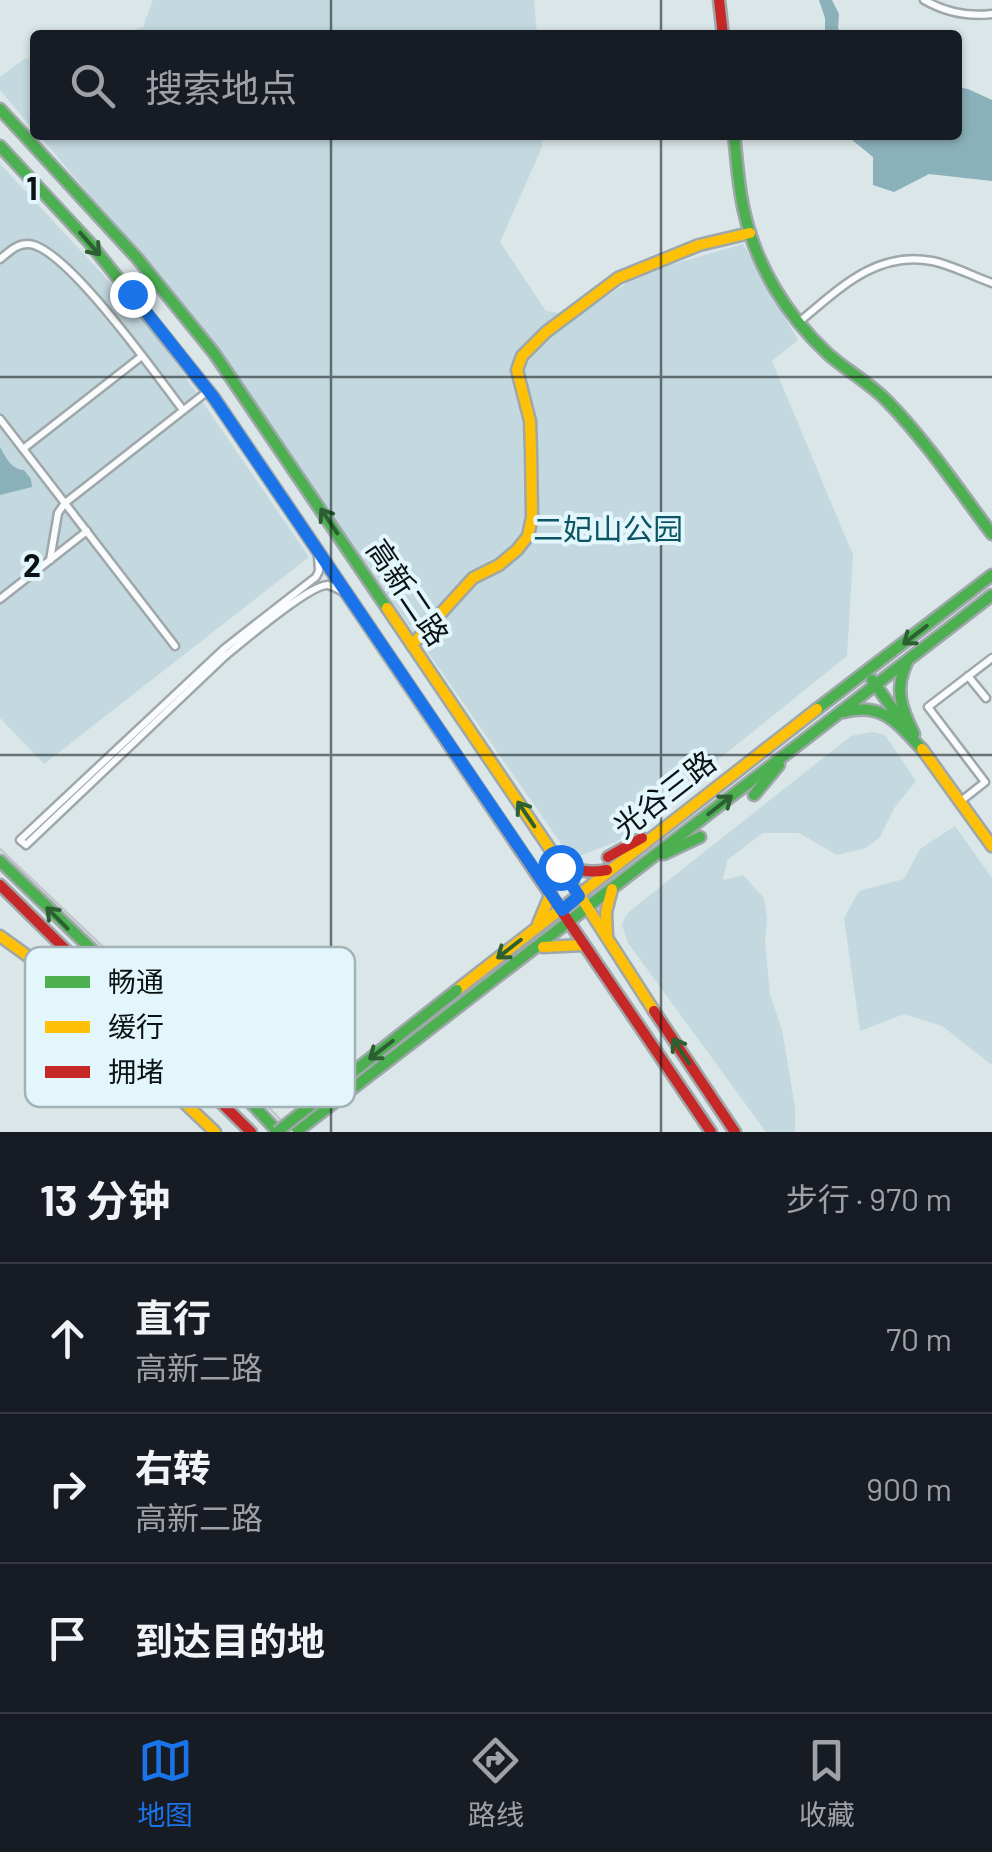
<!DOCTYPE html>
<html lang="zh">
<head>
<meta charset="utf-8">
<style>
	:root { --surface:#171b24; --page:#242831; --text:#f1f3f6; --muted:#9ea1a6; --line:#363941; --accent:#1a73e8 }
	body { margin:0; font-family:Barlow,"Noto Sans SC",sans-serif; background:var(--page); color:var(--text) }
	.stop { position:absolute; width:30px; height:30px; margin:-22px; border:8px solid #1a73e8; border-radius:50%; background:#fff }
	.stop.end { background:#1a73e8; border-color:#fff; box-shadow:0 2px 10px #0008 }
	.list { margin:0; padding:0; list-style:none }
	h2 { display:flex; justify-content:space-between; align-items:center; height:130px; margin:0; padding:0 40px; font-size:42px }
	h2 small { font-size:32px; font-weight:400; color:var(--muted) }
	.list li { display:grid; grid-template-columns:65px 1fr auto; gap:30px; align-items:center; box-sizing:border-box; height:150px; padding:0 40px; border-top:2px solid var(--line) }
	.list b { display:block; font-size:38px; white-space:nowrap }
	.list p { margin:0; font-size:32px; white-space:nowrap; color:var(--muted) }
	.list em { font-size:32px; font-style:normal; color:var(--muted) }
	.icon { flex:none; width:55px; height:55px; fill:none; stroke:currentColor; stroke-width:2; stroke-linecap:round; stroke-linejoin:round }
	.map { position:relative; flex:none; width:992px; height:1132px; overflow:hidden }
	.search { position:absolute; background:var(--surface); box-shadow:0 2px 8px #0004; left:30px; right:30px; top:30px; height:110px; display:flex; align-items:center; gap:25px; box-sizing:border-box; padding:0 35px; border-radius:10px; color:var(--muted); font-size:38px }
	.sheet { height:580px; background:var(--surface) }
	nav { display:flex; justify-content:space-around; align-items:center; box-sizing:border-box; height:140px; border-top:2px solid var(--line); background:var(--surface); font-size:28px; color:var(--muted) }
	nav a { display:grid; justify-items:center; gap:5px }
	nav .on { color:var(--accent) }
	.map>svg:first-child { display:block }
</style>
</head>
<body>
<div class="map">
<svg width="992" height="1132" viewBox="0 0 992 1132">
	<rect width="100%" height="100%" fill="#dbe6e8"/>
	<!-- green -->
	<g fill="#c3d9df">
		<polygon points="153,0 534,0 537,35 115,35 143,27"/>
		<polygon points="35,57 35,131 0,90 0,77 24,59"/>
		<polygon points="39,135 542,135 542,147 500,242 546,311 577,316 642,273 743,244 798,340 772,361 853,555 847,656 616,842 579,856 567,852 205,332"/>
		<polygon points="0,164 134,308 178,366 309,557 44,764 0,718"/>
		<polygon points="872,732 885,735 916,781 895,807 880,837 866,848 837,855 799,833 763,833 727,860 723,880 743,875 764,898 767,918 765,943 770,994 782,1030 795,1107 795,1132 766,1132 628,943 622,925 626,915 641,902 851,736"/>
		<polygon points="955,826 992,878 992,1065 942,1026 904,1014 860,1031 844,918 859,891 904,879 920,849"/>
	</g>
	<!-- water -->
	<g fill="#8ab0ba">
		<polygon points="819,0 832,0 839,14 838,28 841,35 825,35 825,18"/>
		<polygon points="957,87 968,89 992,100 992,181 929,174 894,192 873,185 873,157 846,135 957,135"/>
		<path d="M 0,447 C 6,458 11,469 24,470 L 31,479 L 32,487 L 0,495 Z"/>
	</g>
	<g fill="none" stroke-linecap="round" stroke-linejoin="round">
		<!-- street casing -->
		<g stroke="#9ea7a9" stroke-width="11">
			<g id="street">
				<path d="M 924,0 C 945,12 968,17 992,14"/>
				<path d="M 0,259 C 8,253 16,244 27,244 C 63,242 159,379 183,410"/>
				<path d="M 799,322 C 838,290 876,250 932,261 C 952,265 972,276 992,283"/>
				<polyline points="0,419 175,646"/>
				<polyline points="23,449 142,356"/>
				<path d="M 318,556 L 319,571 L 316,577 L 225,648 L 20,840 L 26,845 L 224,657 C 241,643 310,584 328,585 C 331,586 340,590 343,592"/>
				<polyline points="50,560 58,513 65,503 208,391"/>
				<polyline points="0,599 87,531"/>
				<polyline points="968,676 986,698"/>
				<polyline points="961,801 985,782 928,707 992,658"/>
			</g>
		</g>
		<!-- fast casing -->
		<g stroke="#9ea7a9" stroke-width="15">
			<g id="fast">
				<polyline points="0,109 137,258 214,353 387,608"/>
				<path d="M 734,135 C 737,160 738,186 744,211 C 756,266 787,316 828,354 C 847,371 870,383 888,402 C 927,442 958,489 992,534"/>
				<polyline points="0,146 89,242 214,398 282,498"/>
				<path d="M 907,662 C 894,689 901,708 914,734"/>
				<polyline points="872,680 900,719"/>
				<polyline points="817,709 992,575"/>
				<path d="M 844,712 C 883,702 897,723 922,749"/>
				<polyline points="754,795 779,765"/>
				<polyline points="664,854 700,837"/>
				<polyline points="0,861 254,1106 278,1132"/>
				<polyline points="296,1132 992,595"/>
			</g>
		</g>
		<!-- slow casing -->
		<g stroke="#9ea7a9" stroke-width="15">
			<g id="slow">
				<polyline points="387,608 550,849 654,1011"/>
				<polyline points="412,645 473,578 499,565 517,550 528,536 532,517 531,450 530,421 517,370 522,356 546,332 618,278 699,245 750,233"/>
				<polyline points="922,749 992,846"/>
				<polyline points="538,924 551,893"/>
				<polyline points="0,936 43,967 215,1132"/>
				<polyline points="607,936 606,912 612,889"/>
				<polyline points="543,947 583,945"/>
				<polyline points="457,990 817,709"/>
			</g>
		</g>
		<!-- jam casing -->
		<g stroke="#9ea7a9" stroke-width="15">
			<g id="jam">
				<polyline points="719,0 723,35"/>
				<polyline points="282,498 711,1132"/>
				<polyline points="608,857 642,838"/>
				<path d="M 559,858 C 574,871 588,874 607,870"/>
				<polyline points="0,885 251,1132"/>
				<polyline points="654,1011 735,1132"/>
			</g>
		</g>
		<!-- street -->
		<use href="#street" stroke="#fafbfc" stroke-width="6"/>
		<!-- fast -->
		<use href="#fast" stroke="#4caf50" stroke-width="10"/>
		<!-- slow -->
		<use href="#slow" stroke="#ffc107" stroke-width="10"/>
		<!-- jam -->
		<use href="#jam" stroke="#c62828" stroke-width="10"/>
		<!-- tram -->
		<polyline stroke="#c4c7c9" stroke-width="2.5" points="0,849 245,1082 292,1132"/>
		<!-- fast-bridge casing -->
		<g stroke="#9ea7a9" stroke-width="15" stroke-linecap="butt">
			<polyline id="fast-bridge" points="277,1132 457,990"/>
		</g>
		<!-- fast-bridge -->
		<use href="#fast-bridge" stroke="#4caf50" stroke-width="10"/>
	</g>
	<!-- one-way arrows -->
	<defs><path id="oneway-shaft" d="M-6 0H5M1.5-3L5.5 0L1.5 3" fill="none" stroke-width="1.6" stroke-linecap="round" stroke-linejoin="round" transform="scale(2.5)"/></defs>
	<g stroke="#2c6032">
		<use href="#oneway-shaft" transform="translate(90 244) rotate(49)"/>
		<use href="#oneway-shaft" transform="translate(329 521) rotate(-124)"/>
		<use href="#oneway-shaft" transform="translate(915 635) rotate(142)"/>
		<use href="#oneway-shaft" transform="translate(720 805) rotate(-38)"/>
		<use href="#oneway-shaft" transform="translate(526 814) rotate(-124)"/>
		<use href="#oneway-shaft" transform="translate(57 918) rotate(-135)"/>
		<use href="#oneway-shaft" transform="translate(509 949) rotate(142)"/>
		<use href="#oneway-shaft" transform="translate(381 1050) rotate(142)"/>
		<use href="#oneway-shaft" transform="translate(681 1051) rotate(-123)"/>
	</g>
	<g fill="none" stroke-linecap="round" stroke-linejoin="round">
		<!-- route -->
		<polyline stroke="#1a73e8" stroke-width="12" points="132,294 214,398 562,910 579,896 560,867"/>
	</g>
	<!-- grid -->
	<path fill="none" stroke="#0b1214" stroke-width="2.5" stroke-opacity="0.55" d="M 331,0 L 331,35M 661,0 L 661,35M 331,135 L 331,1132M 661,135 L 661,1132M 0,377 L 992,377M 0,755 L 992,755"/>
	<g text-anchor="middle" stroke-width="8" stroke-linejoin="round" paint-order="stroke">
		<!-- park labels -->
		<g font-size="30" fill="#0a5463" stroke="#e2f6fc">
			<text x="608" y="540">二妃山公园</text>
		</g>
		<!-- street labels -->
		<g font-size="30" fill="#0b1214" stroke="#e2f6fc">
			<text transform="translate(407 593) rotate(56)" y="10">高新二路</text>
			<text transform="translate(665 795) rotate(-38)" y="10">光谷三路</text>
		</g>
	</g>
	<!-- legend -->
	<rect x="25" y="947" width="330" height="160" rx="15" fill="#e2f6fc" stroke="#a2b2b6" stroke-width="2.5"/>
	<rect x="45" y="976" width="45" height="12" fill="#4caf50"/>
	<rect x="45" y="1021" width="45" height="12" fill="#ffc107"/>
	<rect x="45" y="1066" width="45" height="12" fill="#c62828"/>
	<g font-size="28" fill="#0b1214">
		<text x="108" y="992">畅通</text>
		<text x="108" y="1037">缓行</text>
		<text x="108" y="1082">拥堵</text>
	</g>
	<g font-size="32" text-anchor="middle" font-weight="bold" fill="#0b1214" stroke="#e2f6fc" stroke-width="8" stroke-linejoin="round" paint-order="stroke">
		<text x="32" y="200">1</text>
		<text x="32" y="577">2</text>
	</g>
</svg>
<div class="stop" style="left:560px;top:867px"></div>
<div class="stop end" style="left:132px;top:294px"></div>
<div class="search"><svg class="icon" aria-label="search" viewBox="0 0 24 24"><circle cx="10" cy="10" r="6"/><path d="M15 15l6 6"/></svg>搜索地点</div>
</div>
<section class="sheet">
<h2>13 分钟<small>步行 · 970 m</small></h2>
<ul class="list">
<li><svg class="icon" aria-label="ahead" viewBox="0 0 24 24"><path d="M12 20V5M6 11l6-6 6 6"/></svg><div><b>直行</b><p>高新二路</p></div><em>70 m</em></li>
<li><svg class="icon" aria-label="right" viewBox="0 0 24 24"><path d="M7 20v-9h11M14 6l5 5-5 5"/></svg><div><b>右转</b><p>高新二路</p></div><em>900 m</em></li>
<li><svg class="icon" aria-label="arrive" viewBox="0 0 24 24"><path d="M6 21V4h12l-3 4 3 4H6"/></svg><div><b>到达目的地</b></div></li>
</ul>
</section>
<nav>
<a class="on"><svg class="icon" aria-label="map" viewBox="0 0 24 24"><path d="M3 6l6-2 6 2 6-2v14l-6 2-6-2-6 2zM9 4v14M15 6v14"/></svg>地图</a>
<a><svg class="icon" aria-label="directions" viewBox="0 0 24 24"><path d="M12 3l9 9-9 9-9-9zM9 14v-3h6M13 9l2 2-2 2"/></svg>路线</a>
<a><svg class="icon" aria-label="saved" viewBox="0 0 24 24"><path d="M7 4h10v16l-5-4-5 4z"/></svg>收藏</a>
</nav>
</body>
</html>
